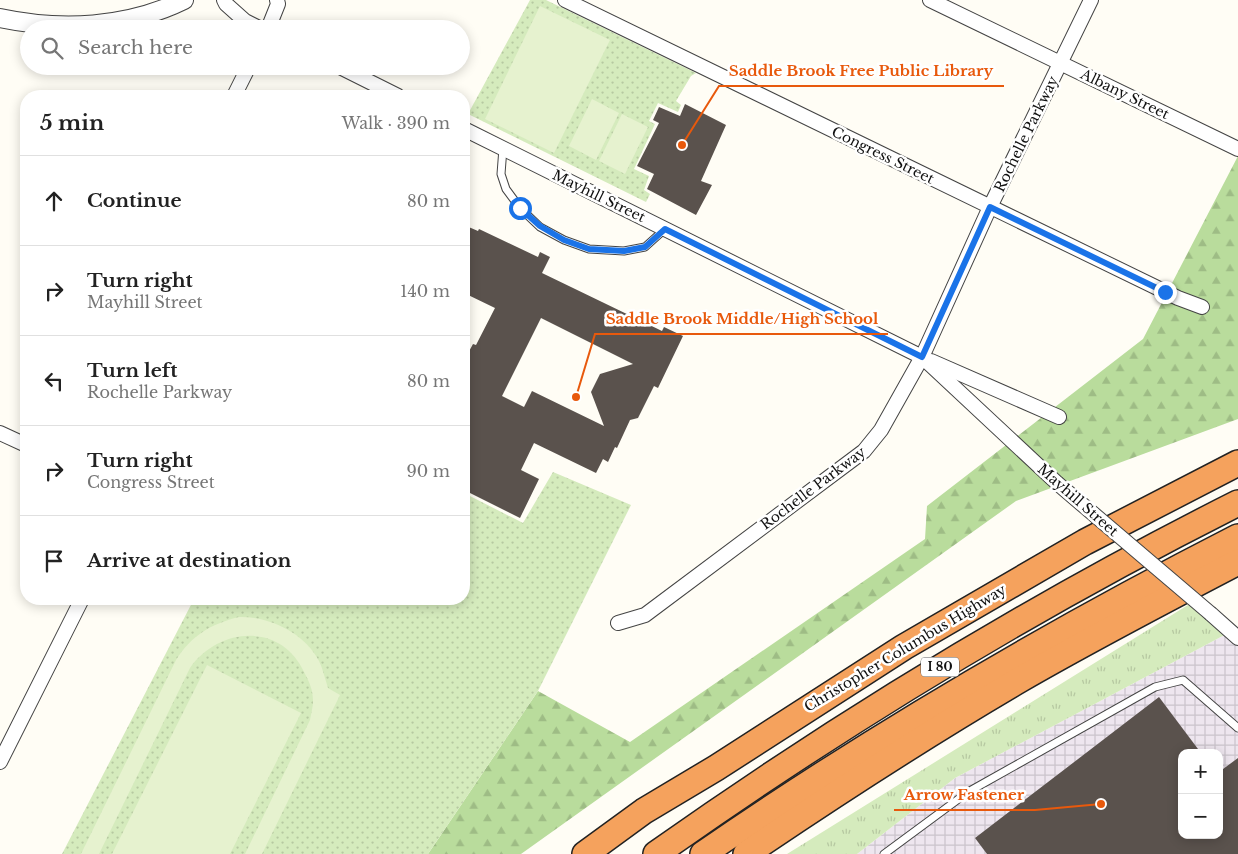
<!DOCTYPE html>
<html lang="en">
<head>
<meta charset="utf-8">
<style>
	:root { --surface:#fff; --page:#f2f2f2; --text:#222; --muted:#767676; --line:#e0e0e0 }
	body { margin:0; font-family:"Libre Baskerville",serif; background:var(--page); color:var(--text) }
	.controls { position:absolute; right:15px; bottom:15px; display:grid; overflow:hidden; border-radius:10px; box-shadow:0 2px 12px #0003 }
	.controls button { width:45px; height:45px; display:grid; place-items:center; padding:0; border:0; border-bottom:1px solid var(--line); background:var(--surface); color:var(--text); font:25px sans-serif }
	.stop { position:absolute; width:15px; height:15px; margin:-11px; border:4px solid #1a73e8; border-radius:50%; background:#fff }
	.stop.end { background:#1a73e8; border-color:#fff; box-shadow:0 1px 5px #0008 }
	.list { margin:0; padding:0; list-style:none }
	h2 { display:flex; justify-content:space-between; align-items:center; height:65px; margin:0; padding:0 20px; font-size:21px }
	h2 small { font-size:16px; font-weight:400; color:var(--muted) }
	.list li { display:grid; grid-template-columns:32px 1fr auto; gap:15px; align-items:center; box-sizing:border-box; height:90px; padding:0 20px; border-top:1px solid var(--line) }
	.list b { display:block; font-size:19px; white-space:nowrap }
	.list p { margin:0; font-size:16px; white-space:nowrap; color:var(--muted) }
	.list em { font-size:16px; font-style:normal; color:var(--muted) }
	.icon { flex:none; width:28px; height:28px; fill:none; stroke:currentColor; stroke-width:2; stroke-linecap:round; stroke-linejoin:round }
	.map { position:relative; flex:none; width:1238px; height:854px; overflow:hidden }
	.search { position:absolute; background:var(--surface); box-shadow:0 2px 12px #0003; left:20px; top:20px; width:450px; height:55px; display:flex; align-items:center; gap:12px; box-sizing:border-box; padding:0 18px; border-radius:28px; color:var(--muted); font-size:19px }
	.panel { position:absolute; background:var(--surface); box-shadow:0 2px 12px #0003; left:20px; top:90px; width:450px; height:515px; border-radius:20px }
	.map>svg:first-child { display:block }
</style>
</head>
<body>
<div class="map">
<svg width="1238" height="854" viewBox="0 0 1238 854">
	<defs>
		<pattern id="industrial-grid" width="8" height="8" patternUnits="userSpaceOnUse" patternTransform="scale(1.25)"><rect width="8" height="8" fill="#eee6ef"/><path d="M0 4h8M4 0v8" fill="none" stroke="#cbc4cc"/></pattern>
		<pattern id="grass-tufts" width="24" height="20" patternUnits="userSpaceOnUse" patternTransform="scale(1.25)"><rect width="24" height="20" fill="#d5ebbd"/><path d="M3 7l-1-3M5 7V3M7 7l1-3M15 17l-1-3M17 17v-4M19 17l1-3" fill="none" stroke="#b6c8a1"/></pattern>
		<pattern id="forest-firs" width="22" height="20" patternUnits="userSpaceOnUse" patternTransform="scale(1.25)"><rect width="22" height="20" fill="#b9dc9c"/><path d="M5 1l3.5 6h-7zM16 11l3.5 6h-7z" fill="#9ebc85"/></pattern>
		<pattern id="park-dots" width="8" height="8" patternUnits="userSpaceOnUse" patternTransform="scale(1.25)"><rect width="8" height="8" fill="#d5ebbd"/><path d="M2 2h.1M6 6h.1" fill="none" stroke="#b6c8a1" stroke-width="1.8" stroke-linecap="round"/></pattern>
	</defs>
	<rect width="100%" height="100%" fill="#fffdf5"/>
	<!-- industrial -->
	<path fill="url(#industrial-grid)" fill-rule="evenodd" d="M 1232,631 L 1238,636 L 1238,854 L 857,854 L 955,778 ZM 1182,753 L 1219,753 L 1219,835 L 1182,835 Z"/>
	<!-- grass -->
	<polygon fill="url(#grass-tufts)" points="1196,600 1232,631 955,778 857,854 787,854"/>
	<!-- forest -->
	<polygon fill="url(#forest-firs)" points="1238,156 1238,419 1016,501 521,854 428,854 538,691 630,742 925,539 927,506 1143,339"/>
	<!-- park -->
	<g fill="url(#park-dots)">
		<polygon points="530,0 546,0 696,73 691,76 676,101 681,105 678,112 658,103 649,121 655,124 634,169 649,176 644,190 650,194 646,202 468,114"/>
		<polygon points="553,472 631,505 538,691 428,854 62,854 194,599 464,599 464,493 523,523"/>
	</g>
	<!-- pitch -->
	<g fill="#e6f2cf">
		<polygon points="540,6 610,40 554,153 485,119"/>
		<polygon points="592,99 619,113 596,160 569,146"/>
		<polygon points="622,114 648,127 625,174 599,161"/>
		<path d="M 239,617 C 269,616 305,633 319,661 C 323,669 325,679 328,688 L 340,695 L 262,854 L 245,854 L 310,720 C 311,714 313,707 313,701 C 313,690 309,681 304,672 C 281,622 219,627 190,668 L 99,854 L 81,854 L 176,660 C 192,635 211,624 239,617 Z"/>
		<polygon points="207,665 301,713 230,854 112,854"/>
	</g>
	<!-- building -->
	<g fill="#5a524d" fill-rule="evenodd">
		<polygon points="685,104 726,125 701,181 712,185 696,215 647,189 654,174 637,166 659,123 653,120 659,107 680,116"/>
		<path d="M 464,225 L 478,231 L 479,229 L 538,257 L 540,252 L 550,257 L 542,273 L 662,331 L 664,327 L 683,336 L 658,388 L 654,386 L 638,418 L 630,420 L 617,448 L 615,447 L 608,462 L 603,459 L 596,473 L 534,443 L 521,470 L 539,479 L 520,518 L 464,490 L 464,353 L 467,355 L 473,344 L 476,345 L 495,308 L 464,293 ZM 541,318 L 633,364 L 600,374 L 591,392 L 604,426 L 532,391 L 524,407 L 502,396 Z"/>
		<polygon points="1159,697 1201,753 1182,753 1182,835 1219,835 1219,772 1238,758 1238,854 987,854 975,838"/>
	</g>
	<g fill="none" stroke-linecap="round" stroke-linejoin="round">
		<!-- service casing -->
		<g stroke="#444" stroke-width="9">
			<g id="service">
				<polyline points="503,148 501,174 506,189 520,208 540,227 564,240 589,249 624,251 645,247 665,229"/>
				<polyline points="884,854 968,792 1155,687 1183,680 1238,728"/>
			</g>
		</g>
		<!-- minor casing -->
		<g stroke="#444" stroke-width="16">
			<g id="minor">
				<polyline points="224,0 226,4 245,21 261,29"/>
				<polyline points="565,0 1178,298 1202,307"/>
				<polyline points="930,0 1238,149"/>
				<polyline points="268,29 278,4 277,0"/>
				<polyline points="338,66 398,96"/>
				<polyline points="234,96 249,66"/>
				<polyline points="464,129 922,357 1057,483"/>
				<polyline points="931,361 1059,417"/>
				<polyline points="0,433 26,445"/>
				<polyline points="1211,614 1238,638"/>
				<polyline points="618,623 645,615 864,451 881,430 922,357 990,207 1091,0"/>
				<polyline points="0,762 82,599"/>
			</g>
		</g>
		<!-- tertiary casing -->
		<g stroke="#444" stroke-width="20">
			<path id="tertiary" d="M 0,18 C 61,31 127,28 184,0"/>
		</g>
		<!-- motorway casing -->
		<g stroke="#222" stroke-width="28">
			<g id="motorway">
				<polyline points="585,854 644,811 716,768 904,647 1085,542 1238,463"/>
				<path d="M 656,854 C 841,723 1035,605 1238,503"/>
				<path d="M 703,854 C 874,736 1054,631 1238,537"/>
				<path d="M 746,854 C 836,793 927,734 1021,679 C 1092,638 1165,600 1238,562"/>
			</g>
		</g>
		<!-- service -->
		<use href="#service" stroke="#fff" stroke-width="7"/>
		<!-- minor -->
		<use href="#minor" stroke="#fff" stroke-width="14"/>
		<!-- tertiary -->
		<use href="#tertiary" stroke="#fff" stroke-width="18"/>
		<!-- motorway -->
		<use href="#motorway" stroke="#f5a25d" stroke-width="25"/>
		<!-- minor-bridge casing -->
		<g stroke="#444" stroke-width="16" stroke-linecap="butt">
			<polyline id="minor-bridge" points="1057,483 1211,614"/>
		</g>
		<!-- minor-bridge -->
		<use href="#minor-bridge" stroke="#fff" stroke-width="14"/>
	</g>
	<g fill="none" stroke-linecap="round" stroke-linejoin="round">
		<!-- route -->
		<polyline stroke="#1a73e8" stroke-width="6" points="520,208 540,226 564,240 589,249 624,251 645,247 665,229 922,357 990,207 1165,292"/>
	</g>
	<g text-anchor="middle" stroke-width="5" stroke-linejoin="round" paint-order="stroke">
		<!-- shield labels -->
		<rect fill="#fff" stroke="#585858" stroke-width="1" x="921" y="657.5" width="38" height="19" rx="4"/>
		<g font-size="12" font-weight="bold" fill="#111">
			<text x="940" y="671">I 80</text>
		</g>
		<!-- street labels -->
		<g font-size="14" fill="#111" stroke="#fff">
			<text transform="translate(1125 94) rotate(26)" y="5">Albany Street</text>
			<text transform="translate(1026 134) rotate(-64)" y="5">Rochelle Parkway</text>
			<text transform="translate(883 155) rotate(26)" y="5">Congress Street</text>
			<text transform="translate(599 196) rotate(26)" y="5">Mayhill Street</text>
			<text transform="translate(813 488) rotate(-37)" y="5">Rochelle Parkway</text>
			<text transform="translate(1078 500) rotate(41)" y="5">Mayhill Street</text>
			<text transform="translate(905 648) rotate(-31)" y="5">Christopher Columbus Highway</text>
		</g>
	</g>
	<!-- callouts -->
	<path fill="none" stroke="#e8590c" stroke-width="2" d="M682 145L719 86H1004M576 397L595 334H888M1101 804L1035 810H894"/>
	<g fill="#e8590c" stroke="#fff" stroke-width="2">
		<circle cx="682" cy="145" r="5"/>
		<circle cx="576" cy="397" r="5"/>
		<circle cx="1101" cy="804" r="5"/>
	</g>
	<g font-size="15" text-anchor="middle" font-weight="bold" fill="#e8590c" stroke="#fff" stroke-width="5" stroke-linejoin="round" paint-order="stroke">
		<text x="861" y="76">Saddle Brook Free Public Library</text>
		<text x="742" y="324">Saddle Brook Middle/High School</text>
		<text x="964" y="800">Arrow Fastener</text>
	</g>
</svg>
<div class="controls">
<button>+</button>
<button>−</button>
</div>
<div class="stop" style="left:520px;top:208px"></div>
<div class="stop end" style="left:1165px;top:292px"></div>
<div class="search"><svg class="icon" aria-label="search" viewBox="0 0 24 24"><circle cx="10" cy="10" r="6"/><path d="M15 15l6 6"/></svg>Search here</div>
<section class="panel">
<h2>5 min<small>Walk · 390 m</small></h2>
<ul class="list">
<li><svg class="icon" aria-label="ahead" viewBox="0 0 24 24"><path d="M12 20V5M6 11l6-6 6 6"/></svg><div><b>Continue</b></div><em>80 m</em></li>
<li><svg class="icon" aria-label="right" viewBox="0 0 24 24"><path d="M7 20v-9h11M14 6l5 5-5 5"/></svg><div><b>Turn right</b><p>Mayhill Street</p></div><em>140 m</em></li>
<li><svg class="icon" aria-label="left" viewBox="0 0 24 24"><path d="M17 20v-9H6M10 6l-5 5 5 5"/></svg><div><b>Turn left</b><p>Rochelle Parkway</p></div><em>80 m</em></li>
<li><svg class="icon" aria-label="right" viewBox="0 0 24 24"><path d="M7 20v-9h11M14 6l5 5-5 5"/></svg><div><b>Turn right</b><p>Congress Street</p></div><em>90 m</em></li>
<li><svg class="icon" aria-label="arrive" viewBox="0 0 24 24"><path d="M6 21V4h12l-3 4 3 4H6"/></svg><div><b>Arrive at destination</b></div></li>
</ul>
</section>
</div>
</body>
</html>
